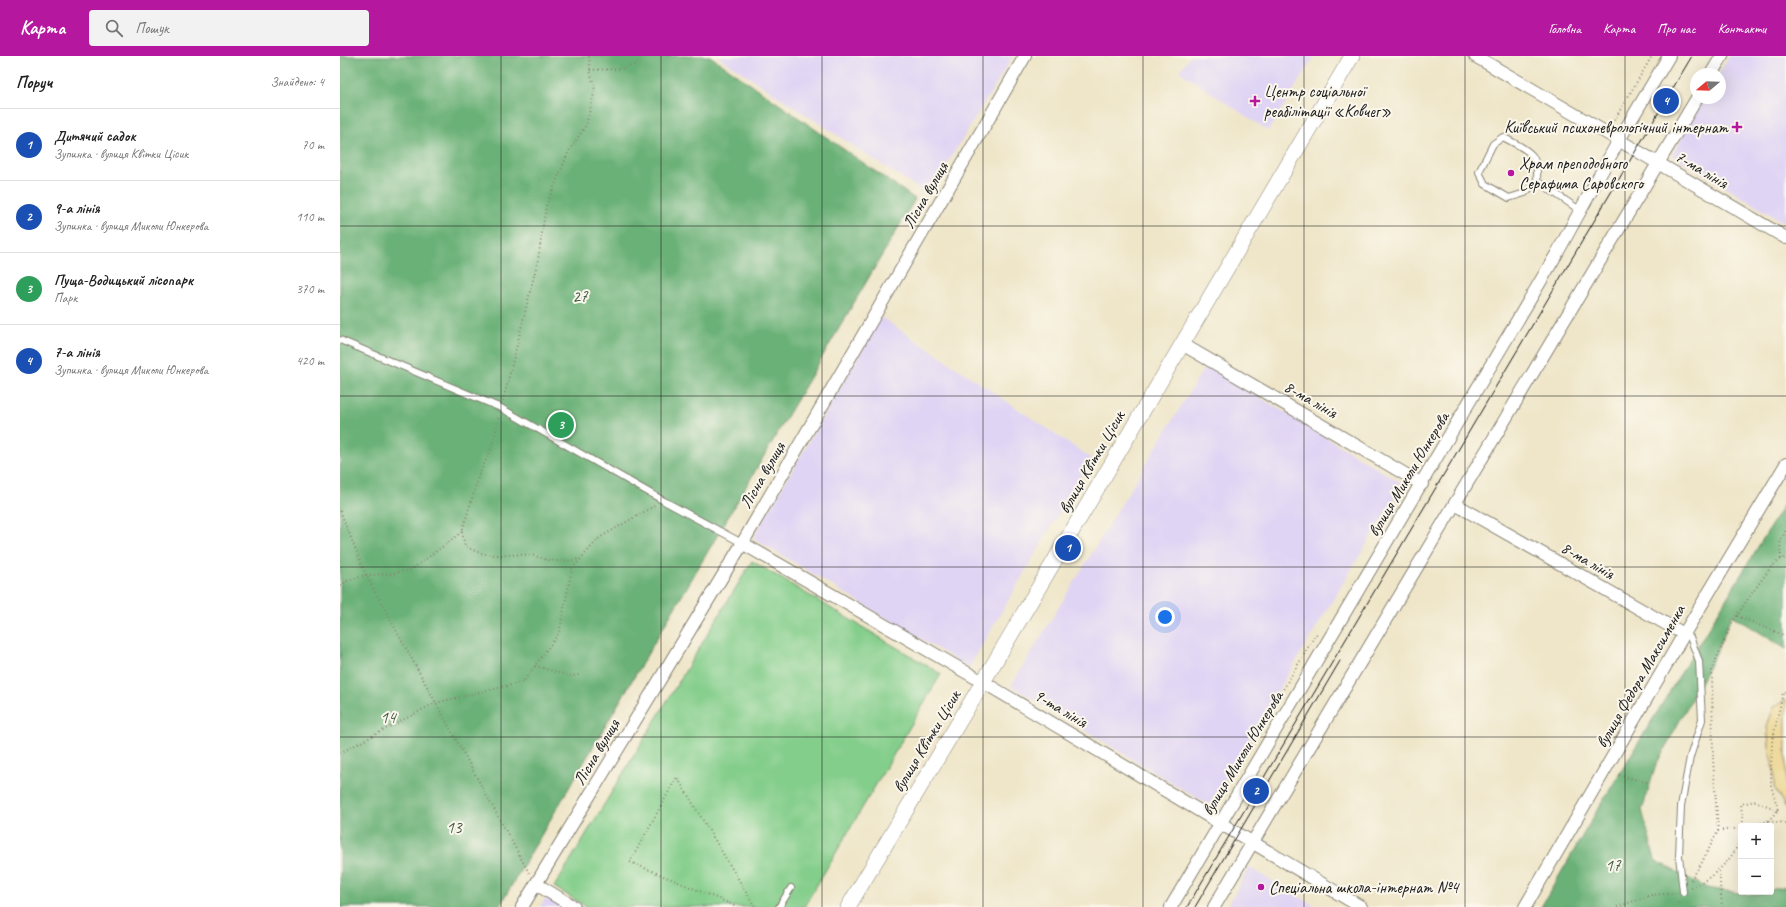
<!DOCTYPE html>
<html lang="uk">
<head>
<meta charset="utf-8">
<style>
	:root { --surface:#fff; --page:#f2f2f2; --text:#222; --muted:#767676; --line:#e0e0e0; --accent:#b5179e }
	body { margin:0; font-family:Caveat,sans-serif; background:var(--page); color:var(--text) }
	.controls { position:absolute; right:12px; bottom:12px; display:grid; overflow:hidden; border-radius:4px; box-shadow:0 4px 16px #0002 }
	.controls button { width:36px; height:36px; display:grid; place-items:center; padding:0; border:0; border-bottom:1px solid var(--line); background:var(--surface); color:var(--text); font:20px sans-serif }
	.compass { position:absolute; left:1350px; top:12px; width:36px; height:36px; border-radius:50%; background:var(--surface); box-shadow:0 4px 16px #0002; rotate:251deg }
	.you { position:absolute; left:825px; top:561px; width:14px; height:14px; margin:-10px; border:3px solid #fff; border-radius:50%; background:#1a73e8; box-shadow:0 0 0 6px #1a73e833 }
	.badge { display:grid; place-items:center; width:26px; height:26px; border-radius:50%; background:var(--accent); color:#fff; font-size:13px; font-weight:700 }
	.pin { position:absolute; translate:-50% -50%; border:2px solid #fff; box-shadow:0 1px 4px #0006 }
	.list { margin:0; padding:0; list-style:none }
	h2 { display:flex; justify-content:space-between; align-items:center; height:52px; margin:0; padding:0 16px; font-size:17px }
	h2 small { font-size:13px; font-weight:400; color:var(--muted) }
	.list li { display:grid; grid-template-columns:26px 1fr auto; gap:12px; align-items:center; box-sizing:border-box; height:72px; padding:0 16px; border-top:1px solid var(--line) }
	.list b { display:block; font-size:15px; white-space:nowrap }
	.list p { margin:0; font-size:13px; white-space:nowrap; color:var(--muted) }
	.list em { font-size:13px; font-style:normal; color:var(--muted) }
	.icon { flex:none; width:22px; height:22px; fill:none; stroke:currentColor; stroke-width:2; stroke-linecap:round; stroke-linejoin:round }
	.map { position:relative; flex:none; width:1446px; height:851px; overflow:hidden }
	header { display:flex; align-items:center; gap:24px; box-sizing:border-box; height:56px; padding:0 20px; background:var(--accent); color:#fff }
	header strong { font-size:19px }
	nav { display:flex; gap:22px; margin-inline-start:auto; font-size:14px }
	.search { width:280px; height:36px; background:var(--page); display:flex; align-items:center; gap:10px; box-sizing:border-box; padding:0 14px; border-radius:4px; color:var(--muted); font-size:15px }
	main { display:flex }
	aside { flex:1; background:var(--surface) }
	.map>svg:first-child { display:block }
</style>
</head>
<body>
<header>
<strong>Карта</strong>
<div class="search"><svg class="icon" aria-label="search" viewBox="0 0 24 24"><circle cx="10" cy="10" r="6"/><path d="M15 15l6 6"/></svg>Пошук</div>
<nav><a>Головна</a><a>Карта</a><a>Про нас</a><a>Контакти</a></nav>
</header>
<main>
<aside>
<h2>Поруч<small>Знайдено: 4</small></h2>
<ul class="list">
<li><span class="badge" style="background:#1a4fb4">1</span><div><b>Дитячий садок</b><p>Зупинка · вулиця Квітки Цісик</p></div><em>70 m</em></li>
<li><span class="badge" style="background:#1a4fb4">2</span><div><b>9-а лінія</b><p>Зупинка · вулиця Миколи Юнкерова</p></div><em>110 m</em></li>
<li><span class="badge" style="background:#2e9e5b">3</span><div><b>Пуща-Водицький лісопарк</b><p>Парк</p></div><em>370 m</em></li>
<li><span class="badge" style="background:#1a4fb4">4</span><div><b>7-а лінія</b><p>Зупинка · вулиця Миколи Юнкерова</p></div><em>420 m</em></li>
</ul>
</aside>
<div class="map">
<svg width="1446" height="851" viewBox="0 0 1446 851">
	<rect width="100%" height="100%" fill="#fbf7ec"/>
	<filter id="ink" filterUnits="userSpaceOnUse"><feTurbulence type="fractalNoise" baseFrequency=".025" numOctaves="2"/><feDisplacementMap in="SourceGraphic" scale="8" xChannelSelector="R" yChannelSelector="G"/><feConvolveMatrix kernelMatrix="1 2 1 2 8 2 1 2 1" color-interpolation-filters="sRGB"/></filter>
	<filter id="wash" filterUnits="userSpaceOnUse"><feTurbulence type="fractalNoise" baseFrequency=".012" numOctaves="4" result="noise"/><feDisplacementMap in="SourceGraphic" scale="16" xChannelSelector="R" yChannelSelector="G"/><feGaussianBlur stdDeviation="0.9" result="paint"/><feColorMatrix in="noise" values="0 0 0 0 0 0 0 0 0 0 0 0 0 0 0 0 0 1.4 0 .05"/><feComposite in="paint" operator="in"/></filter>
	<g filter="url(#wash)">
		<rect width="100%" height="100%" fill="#efe6c9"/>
		<!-- built -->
		<g fill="#e0d4f4">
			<polygon points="377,0 673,0 588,139"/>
			<polygon points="851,0 975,0 928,75 839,15"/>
			<polygon points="1389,0 1446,0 1446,168 1332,99 1365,42 1380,42 1379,18"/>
			<polygon points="541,261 751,402 629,612 413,482"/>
			<polygon points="866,309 1063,428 869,749 671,630"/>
			<polygon points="909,812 910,812 977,851 887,851"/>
			<polygon points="207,839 227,851 200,851"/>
		</g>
		<!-- green -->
		<polygon fill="#84ce8b" stroke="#507554" points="412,505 601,618 464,851 247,851 214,831"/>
		<!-- forest -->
		<g fill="#6bb177" stroke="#44664a">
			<polygon points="0,0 370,0 575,143 159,851 0,851"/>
			<polygon points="1446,445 1446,593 1392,559 1376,597 1316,709 1302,754 1315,804 1367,832 1412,839 1431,836 1431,834 1446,830 1446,851 1201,851 1261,748"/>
		</g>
		<!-- sand -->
		<polygon fill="#eeda9e" stroke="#857b5d" points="1446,644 1446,752 1434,731 1434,713 1430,699 1427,670 1434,651"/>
	</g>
	<g filter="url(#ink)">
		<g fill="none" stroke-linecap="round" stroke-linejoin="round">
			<!-- service casing -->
			<g stroke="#868172" stroke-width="8">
				<g id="service">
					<path d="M 1197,125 C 1199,95 1186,94 1163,81 L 1153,88 L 1139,116 L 1145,128 L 1169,142 L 1185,137 L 1197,125 L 1241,155"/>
					<polyline points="0,284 161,352 324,445 402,487"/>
					<polyline points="1343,836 1339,800 1341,750 1350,701 1362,664 1359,605 1350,581 1344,578"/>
					<polyline points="439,851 451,832"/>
				</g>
			</g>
			<!-- minor casing -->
			<g stroke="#868172" stroke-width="14">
				<g id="minor">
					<polyline points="1135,0 1446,182"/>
					<polyline points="1371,18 1382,0"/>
					<polyline points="842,288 1082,428"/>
					<polyline points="1115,448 1344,578"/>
					<polyline points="402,487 643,626 1021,851"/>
					<polyline points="196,828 234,851"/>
					<polyline points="182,851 399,493 685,0"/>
					<polyline points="831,851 1216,199 1279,84 1329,0"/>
					<polyline points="874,851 1357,42"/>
					<polyline points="1185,851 1344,578 1446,408"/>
				</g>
			</g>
			<!-- tertiary casing -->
			<g stroke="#868172" stroke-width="16">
				<polyline id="tertiary" points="508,851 643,626 1012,0"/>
			</g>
			<!-- path -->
			<g stroke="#868172" stroke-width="2" stroke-dasharray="1 3" stroke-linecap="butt">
				<polyline points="250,14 281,13 301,6"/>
				<polyline points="1272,68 1312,0"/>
				<polyline points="163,345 198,204 206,150 229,95 246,69 255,34 250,14 249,0"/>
				<polyline points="0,455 26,519 189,817"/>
				<path d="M 122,476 L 125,490 C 149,504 163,497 188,499 C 195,499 202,503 209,504 C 220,506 230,505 240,503"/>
				<polyline points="1441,503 1440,488 1446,473"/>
				<polyline points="0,529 7,525 26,519 50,518 71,514 122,476 139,419 152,391 159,360"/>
				<polyline points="1397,560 1446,580"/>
				<polyline points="195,610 231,620 240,619"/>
				<polyline points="0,697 95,647 183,626 219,577 232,513 259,482 316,449"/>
				<polyline points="1279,719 1310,727"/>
				<polyline points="874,750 976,578 978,580"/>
				<polyline points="1428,765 1438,754 1431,729 1431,714 1432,686 1443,637 1446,636"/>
				<polyline points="1403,770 1401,748 1415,745 1438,754"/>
				<polyline points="1409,770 1428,765 1446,767"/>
				<polyline points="1378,775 1401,772"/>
				<polyline points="1379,815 1382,851"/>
				<polyline points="1351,824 1361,808 1378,775 1373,703 1372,613 1392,567 1410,540 1431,511 1441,503 1446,502"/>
				<path d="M 1351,832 C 1371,823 1396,802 1401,780"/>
				<polyline points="398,851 290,806 337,721 415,851"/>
				<polyline points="1277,851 1311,839 1336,837"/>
				<polyline points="1336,851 1340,844"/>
			</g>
			<!-- service -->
			<use href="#service" stroke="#fff" stroke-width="6"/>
			<!-- minor -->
			<use href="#minor" stroke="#fff" stroke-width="12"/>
			<!-- tertiary -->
			<use href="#tertiary" stroke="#fff" stroke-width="15"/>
			<!-- tram -->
			<g stroke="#1c1c1c" stroke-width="1">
				<polyline points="847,851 1352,0"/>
				<polyline points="855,851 1000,605"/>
			</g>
		</g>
	</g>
	<!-- grid -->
	<path fill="none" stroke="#1c1c1c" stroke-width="1" stroke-opacity="0.55" d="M 161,0 L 161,851M 321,0 L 321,851M 482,0 L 482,851M 643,0 L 643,851M 803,0 L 803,851M 964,0 L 964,851M 1125,0 L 1125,851M 1285,0 L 1285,851M 0,170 L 1446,170M 0,340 L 1446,340M 0,511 L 1446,511M 0,681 L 1446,681"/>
	<!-- markers -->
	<g fill="#b5179e" stroke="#fbf7ec" stroke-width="1.5">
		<path d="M913 39h4v4h4v4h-4v4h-4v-4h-4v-4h4z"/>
		<path d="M1395 65h4v4h4v4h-4v4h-4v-4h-4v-4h4z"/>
		<circle cx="1171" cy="117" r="4"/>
		<circle cx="921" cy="831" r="4"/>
	</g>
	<g text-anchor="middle" stroke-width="4" stroke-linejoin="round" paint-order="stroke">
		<!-- poi labels -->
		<g font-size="17" fill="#1c1c1c" stroke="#fbf7ec" text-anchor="start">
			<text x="924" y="41">Центр соціальної<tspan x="924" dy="20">реабілітації «Ковчег»</tspan></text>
			<text x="1388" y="77" text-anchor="end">Київський психоневрологічний інтернат</text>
			<text x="1179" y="113">Храм преподобного<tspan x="1179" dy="20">Серафима Саровского</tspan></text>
			<text x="929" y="837">Спеціальна школа-інтернат №4</text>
		</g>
		<!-- street labels -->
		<g font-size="17" fill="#1c1c1c" stroke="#fbf7ec">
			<text transform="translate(1362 113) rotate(31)" y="6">7-ма лінія</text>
			<text transform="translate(585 139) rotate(-60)" y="6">Лісна вулиця</text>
			<text transform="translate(971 343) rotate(30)" y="6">8-ма лінія</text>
			<text transform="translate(751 406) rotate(-60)" y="6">вулиця Квітки Цісик</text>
			<text transform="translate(1068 418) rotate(-59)" y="6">вулиця Миколи Юнкерова</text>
			<text transform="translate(422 419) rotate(-60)" y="6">Лісна вулиця</text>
			<text transform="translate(1248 504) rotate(30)" y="6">8-ма лінія</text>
			<text transform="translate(1300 620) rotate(-60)" y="6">вулиця Федора Максименка</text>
			<text transform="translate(721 652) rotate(31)" y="6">9-та лінія</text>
			<text transform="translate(586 685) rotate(-59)" y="6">вулиця Квітки Цісик</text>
			<text transform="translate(256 696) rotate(-59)" y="6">Лісна вулиця</text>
			<text transform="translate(902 697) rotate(-59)" y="6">вулиця Миколи Юнкерова</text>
		</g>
		<!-- park labels -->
		<g font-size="17" fill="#405a43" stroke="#fbf7ec">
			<text x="240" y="246">27</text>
			<text x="48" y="667">14</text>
			<text x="114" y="777">13</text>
			<text x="1273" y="815">17</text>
		</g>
	</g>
</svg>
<div class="controls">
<button>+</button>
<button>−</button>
</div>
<svg class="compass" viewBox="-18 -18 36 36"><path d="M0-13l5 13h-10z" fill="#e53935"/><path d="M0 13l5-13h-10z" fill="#767676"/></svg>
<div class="you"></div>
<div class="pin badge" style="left:728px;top:492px;background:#1a4fb4">1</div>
<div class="pin badge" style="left:916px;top:735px;background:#1a4fb4">2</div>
<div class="pin badge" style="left:221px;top:369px;background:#2e9e5b">3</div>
<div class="pin badge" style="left:1326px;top:45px;background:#1a4fb4">4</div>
</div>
</main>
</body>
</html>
